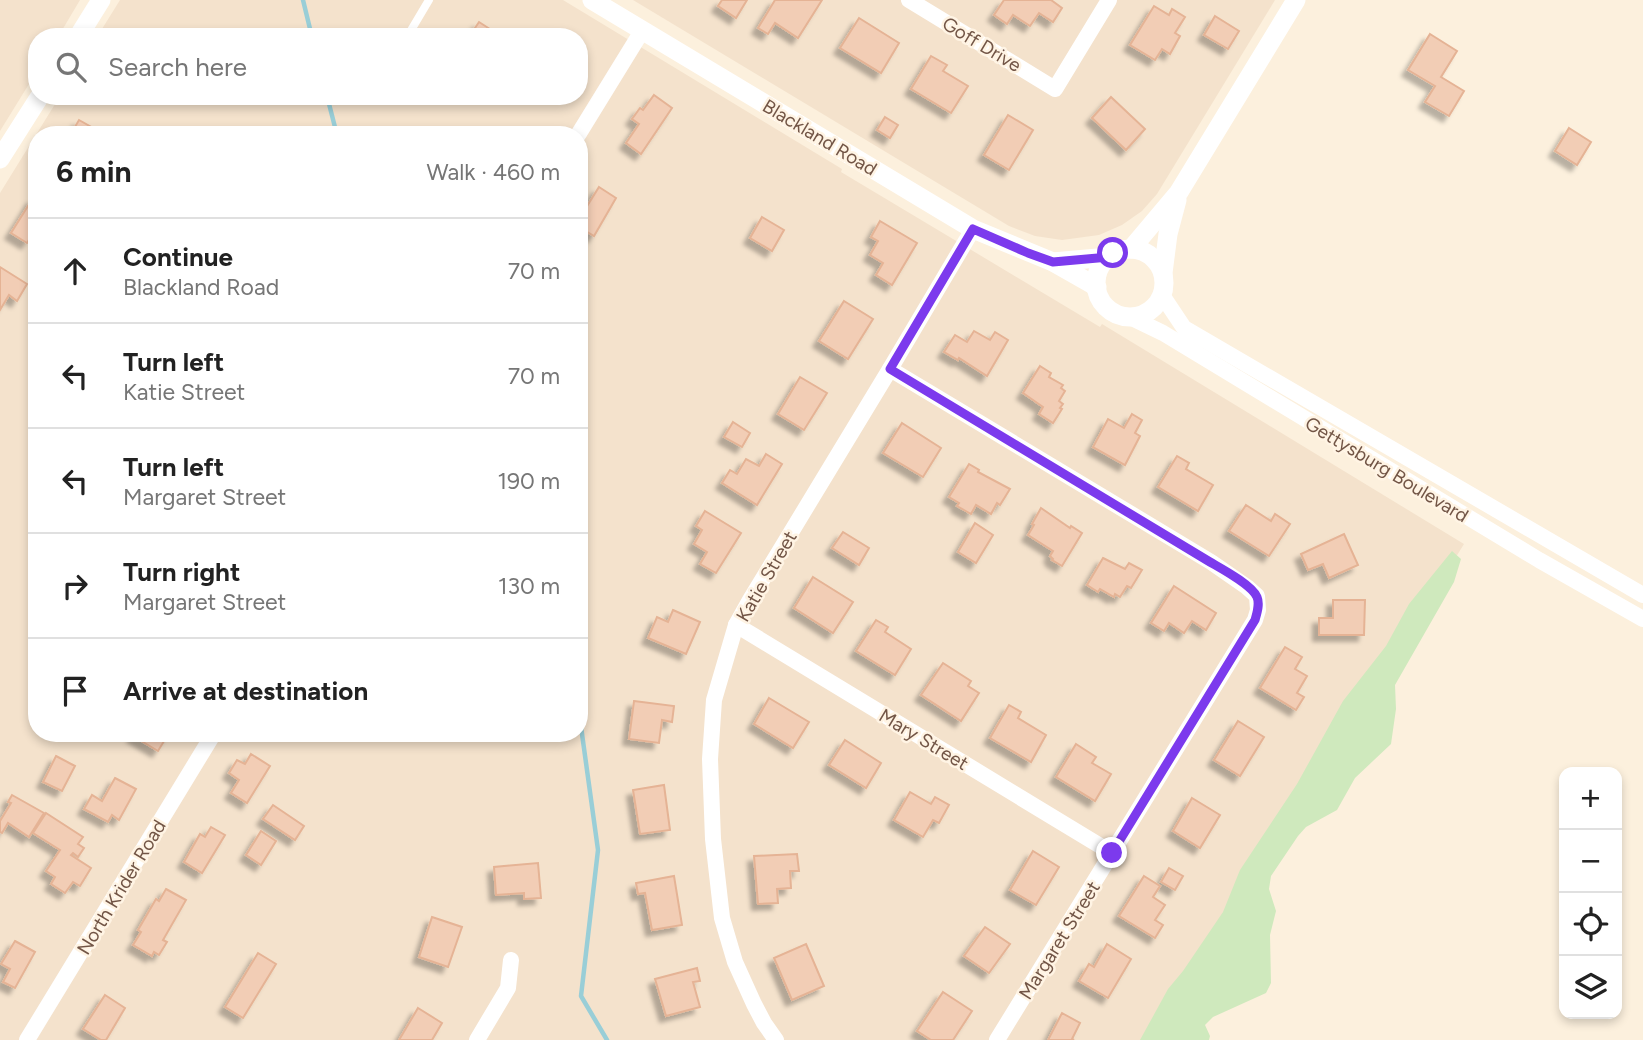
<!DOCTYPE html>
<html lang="en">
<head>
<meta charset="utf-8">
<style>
	:root { --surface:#fff; --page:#f6f6f6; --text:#222; --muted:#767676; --line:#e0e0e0 }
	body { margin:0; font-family:Figtree,sans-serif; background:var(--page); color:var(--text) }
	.controls { position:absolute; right:21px; bottom:21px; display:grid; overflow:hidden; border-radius:14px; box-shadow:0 4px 10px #0003 }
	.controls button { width:63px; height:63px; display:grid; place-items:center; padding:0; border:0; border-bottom:2px solid var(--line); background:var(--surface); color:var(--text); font:35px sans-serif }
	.stop { position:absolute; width:21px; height:21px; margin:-16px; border:5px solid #7c3aed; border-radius:50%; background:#fff }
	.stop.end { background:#7c3aed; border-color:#fff; box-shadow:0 2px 7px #0008 }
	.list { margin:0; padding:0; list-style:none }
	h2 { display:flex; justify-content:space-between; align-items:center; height:91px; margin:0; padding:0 28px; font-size:30px }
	h2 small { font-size:23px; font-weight:400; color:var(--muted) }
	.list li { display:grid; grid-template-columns:46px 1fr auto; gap:21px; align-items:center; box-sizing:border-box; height:105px; padding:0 28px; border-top:2px solid var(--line) }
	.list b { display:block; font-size:26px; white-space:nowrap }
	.list p { margin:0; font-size:23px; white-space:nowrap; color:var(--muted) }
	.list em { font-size:23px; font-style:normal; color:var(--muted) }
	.icon { flex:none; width:38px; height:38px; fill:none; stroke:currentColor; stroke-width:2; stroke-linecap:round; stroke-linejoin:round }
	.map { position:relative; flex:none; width:1643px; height:1040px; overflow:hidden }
	.search { position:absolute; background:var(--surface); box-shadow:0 4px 10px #0003; left:28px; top:28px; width:560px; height:77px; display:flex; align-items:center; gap:18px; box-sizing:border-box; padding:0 24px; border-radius:28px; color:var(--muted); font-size:26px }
	.panel { position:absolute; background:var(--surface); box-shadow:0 4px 10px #0003; left:28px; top:126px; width:560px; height:616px; border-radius:28px }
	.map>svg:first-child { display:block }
</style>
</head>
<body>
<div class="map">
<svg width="1643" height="1040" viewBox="0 0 1643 1040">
	<defs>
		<filter id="shadow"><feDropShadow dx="-6" dy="6" stdDeviation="2" flood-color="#0004"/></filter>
	</defs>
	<rect width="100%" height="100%" fill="#fcf0dd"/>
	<!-- residential -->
	<g fill="#f4e2cc" fill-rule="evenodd">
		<polygon points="0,0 80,0 58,37 37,37 37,71 0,131"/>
		<path d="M 120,0 L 563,0 L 842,169 L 841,172 L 1100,327 L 1102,324 L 1464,544 L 1158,1040 L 0,1040 L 0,193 L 60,96 L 579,96 L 579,37 L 97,37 ZM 37,135 L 579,135 L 579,733 L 37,733 Z"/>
		<polygon points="633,0 1275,0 1157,194 1142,211 1122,225 1099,235 1062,240 1035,236 1009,226"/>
	</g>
	<!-- green -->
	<polygon fill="#cfe9bd" points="1452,551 1461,559 1454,582 1395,685 1396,709 1391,744 1355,778 1337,810 1306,827 1298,836 1271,876 1269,889 1276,911 1270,935 1271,983 1266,993 1213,1017 1205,1025 1210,1036 1209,1040 1140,1040 1168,989 1183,971 1223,912 1240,870 1297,784 1343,701 1386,646 1409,604"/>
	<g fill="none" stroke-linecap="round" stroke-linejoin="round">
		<!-- stream -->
		<g stroke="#99ced7" stroke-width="4.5">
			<polyline points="303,0 312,37"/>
			<polyline points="327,96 337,135"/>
			<polyline points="579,712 598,850 581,996 607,1040"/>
		</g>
	</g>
	<!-- building -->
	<g fill="#f2cdb5" stroke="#e5b395" stroke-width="2" filter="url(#shadow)">
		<polygon points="722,0 747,0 736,18 718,6"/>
		<polygon points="775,0 822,0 798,38 775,23 768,34 758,28"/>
		<polygon points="1004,0 1051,0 1062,8 1053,22 1039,13 1030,26 1013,15 1007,24 994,15"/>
		<polygon points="1154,6 1169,15 1172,9 1185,17 1175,33 1180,36 1170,54 1162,49 1155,60 1130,45"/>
		<polygon points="1215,16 1239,31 1228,49 1204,35"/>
		<polygon points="859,18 899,43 881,73 840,48"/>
		<polygon points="479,22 493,31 490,37 469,37"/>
		<polygon points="1430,34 1457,51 1441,77 1464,91 1449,116 1425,102 1435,86 1408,70"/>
		<polygon points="931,56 947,65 943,71 968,86 951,113 911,89"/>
		<polygon points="654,95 672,108 641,154 626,143 639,124 632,119 640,108 643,110"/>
		<polygon points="1111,97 1145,129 1126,150 1092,118"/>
		<polygon points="1008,115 1033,130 1009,170 984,155"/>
		<polygon points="885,117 898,125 890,138 877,130"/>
		<polygon points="79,120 93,128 90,135 62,135 66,129 72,132"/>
		<polygon points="1569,128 1591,142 1577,165 1555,151"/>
		<polygon points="599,187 616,198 594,236 579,227 579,219"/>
		<polygon points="33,198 37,201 37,234 34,232 27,243 11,233"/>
		<polygon points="762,217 784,230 772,251 750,238"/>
		<polygon points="880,221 917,243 892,285 876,275 883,263 870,255 878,241 871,237"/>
		<polygon points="0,267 27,284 17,301 9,295 0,310"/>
		<polygon points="844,301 873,319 848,359 819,341"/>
		<polygon points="974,331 990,340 995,332 1008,340 987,376 959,358 958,360 944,352 955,335 967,342"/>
		<polygon points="1040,366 1051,373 1049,377 1063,385 1061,388 1065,391 1059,401 1063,404 1060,408 1062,409 1053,423 1039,414 1043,407 1023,393"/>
		<polygon points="800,377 827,393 804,430 778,414"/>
		<polygon points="1132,414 1142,420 1135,433 1140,436 1125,465 1093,447 1108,419 1124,428"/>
		<polygon points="733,422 750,433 742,447 724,437"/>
		<polygon points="902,423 941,448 923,477 883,453"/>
		<polygon points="766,454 782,464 757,505 722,483 730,470 737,474 746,459 759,466"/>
		<polygon points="1177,456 1189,463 1186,469 1213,485 1198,511 1158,487"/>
		<polygon points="969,464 979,470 978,472 1010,489 1000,505 997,503 991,514 976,505 971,514 957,506 959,503 949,497"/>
		<polygon points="1246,505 1271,521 1275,514 1290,524 1269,556 1229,531"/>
		<polygon points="1041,508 1070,528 1071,526 1082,533 1062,566 1052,560 1053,559 1050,556 1053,551 1028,535 1034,525 1032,524"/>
		<polygon points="705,511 741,533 716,573 700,564 707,552 694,544 702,530 696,526"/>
		<polygon points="975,523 993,535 976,563 958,552"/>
		<polygon points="843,532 869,548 859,565 832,548"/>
		<polygon points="1344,534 1358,565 1329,578 1323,564 1308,570 1301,554"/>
		<polygon points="1103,558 1125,569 1129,563 1142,570 1131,588 1127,586 1120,597 1115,594 1114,597 1100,589 1098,592 1087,585"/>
		<polygon points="813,577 853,602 833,633 794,608"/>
		<polygon points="1174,586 1216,613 1206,630 1192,621 1184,633 1169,623 1164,631 1151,623"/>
		<polygon points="1333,600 1365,600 1364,635 1319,635 1319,618 1333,618"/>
		<polygon points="673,610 700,622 686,654 648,638 657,617 668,622"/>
		<polygon points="876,620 888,627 885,632 911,649 895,675 856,651"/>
		<polygon points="1285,647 1302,657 1295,669 1307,676 1297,693 1304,697 1296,710 1260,688"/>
		<polygon points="943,663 971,681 968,686 979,693 961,721 921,695"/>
		<polygon points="769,698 809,722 793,748 754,724"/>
		<polygon points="634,701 674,706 672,722 662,720 659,743 629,739"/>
		<polygon points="1009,705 1021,712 1018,718 1046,735 1031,762 990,738"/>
		<polygon points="1238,721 1264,737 1240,776 1214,760"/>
		<polygon points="135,733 169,733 158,751 133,736"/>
		<polygon points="845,740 881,763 866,788 829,765"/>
		<polygon points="1076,744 1096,757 1092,763 1111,774 1095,801 1056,777"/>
		<polygon points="251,754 270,766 247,803 231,793 239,780 229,773 237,760 245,764"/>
		<polygon points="56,756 75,766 62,791 43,782"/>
		<polygon points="115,778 136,789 119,820 112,815 108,822 84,809 92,795 102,801"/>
		<polygon points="664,785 670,830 640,834 633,790"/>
		<polygon points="910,792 931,804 935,797 949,805 939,823 933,820 923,837 894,820"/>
		<polygon points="12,795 44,813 29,837 8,823 2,833 0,832 0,821 11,803 8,802"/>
		<polygon points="1192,798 1220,815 1200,848 1173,831"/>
		<polygon points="273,805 304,826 295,840 263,819"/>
		<polygon points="46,813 83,837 78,844 84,848 78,857 73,853 71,855 91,868 80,886 73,882 65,893 51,884 55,877 46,871 60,850 33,833"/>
		<polygon points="211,827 225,835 202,873 184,862 200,834 205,837"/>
		<polygon points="261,831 276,841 261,865 246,855"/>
		<polygon points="1033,851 1059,867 1036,905 1010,890"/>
		<polygon points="797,854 799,871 790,871 791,888 777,889 778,903 758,904 754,856"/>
		<polygon points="538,863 541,898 524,899 524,893 496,895 494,867"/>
		<polygon points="1169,868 1183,876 1175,890 1161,882"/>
		<polygon points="674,876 682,925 652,930 645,893 638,894 636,883"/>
		<polygon points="1144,876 1160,886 1153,897 1165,905 1155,920 1163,925 1155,938 1119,916"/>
		<polygon points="166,889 186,900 163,940 167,942 159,955 154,952 152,956 133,945 141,932 138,930 156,899 159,901"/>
		<polygon points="432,917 462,927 448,967 419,957"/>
		<polygon points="985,927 1010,944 989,973 964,956"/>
		<polygon points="15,941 35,952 15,988 3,982 10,969 1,964"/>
		<polygon points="806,944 824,986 792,1000 774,958"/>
		<polygon points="1107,944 1131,959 1108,998 1079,981 1089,964 1094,967"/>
		<polygon points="258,953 276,964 243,1018 225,1007"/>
		<polygon points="697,968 700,981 693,982 700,1007 666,1016 655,979"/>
		<polygon points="943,992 972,1011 953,1040 931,1040 917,1031"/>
		<polygon points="105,995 125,1008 106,1040 101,1040 83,1029"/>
		<polygon points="418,1008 442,1023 432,1040 399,1040"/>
		<polygon points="1062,1013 1080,1023 1072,1039 1074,1040 1048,1040"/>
	</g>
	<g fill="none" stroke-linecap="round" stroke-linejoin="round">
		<!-- service -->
		<polyline stroke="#fff" stroke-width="8" points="407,37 429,0"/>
		<!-- minor -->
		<g stroke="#fff" stroke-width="16">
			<polyline points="909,0 1055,89 1109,0"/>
			<polyline points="578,135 642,31"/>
			<polyline points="1162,295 1184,328 1643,595"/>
			<polyline points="1132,318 1163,333 1539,560 1643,619"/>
			<polyline points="890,369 1211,562 1247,587 1257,596 1258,610 1255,620 997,1040"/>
			<polyline points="736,625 1112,853"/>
			<polyline points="27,1040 214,733"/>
			<polyline points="477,1040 508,988 511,960"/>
			<polyline points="776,1040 764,1023 754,1004 735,962 722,918 713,839 710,759 714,700 736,625 750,600 890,369 973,229"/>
		</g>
		<!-- tertiary -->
		<g stroke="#fff" stroke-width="19">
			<polyline points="592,0 973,229 1053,262 1097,287"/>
			<polyline points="78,37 101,0"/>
			<polyline points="0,159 40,96"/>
			<circle cx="1130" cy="283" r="34"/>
			<polyline points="1131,249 1179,192 1296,0"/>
			<polyline points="1053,262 1109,257"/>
			<polyline points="1163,273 1168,234 1177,200"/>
		</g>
	</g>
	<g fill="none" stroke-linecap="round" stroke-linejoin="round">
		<!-- route -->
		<path stroke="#7c3aed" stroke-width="9" d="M 1112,853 L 1255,620 C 1257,613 1260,604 1257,597 C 1252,585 1222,569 1210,562 L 890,369 L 973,229 L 1028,253 L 1053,262 L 1109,257 L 1113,253"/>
	</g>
	<g text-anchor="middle" stroke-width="5" stroke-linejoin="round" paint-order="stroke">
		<!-- street labels -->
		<g font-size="19" fill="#725546" stroke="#fff4e4">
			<text transform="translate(982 44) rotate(31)" y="7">Goff Drive</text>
			<text transform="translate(820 137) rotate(31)" y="7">Blackland Road</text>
			<text transform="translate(1387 469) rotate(31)" y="7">Gettysburg Boulevard</text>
			<text transform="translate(766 576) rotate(-60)" y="7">Katie Street</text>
			<text transform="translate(924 739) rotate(31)" y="7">Mary Street</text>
			<text transform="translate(121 887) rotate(-59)" y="7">North Krider Road</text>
			<text transform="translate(1059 940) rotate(-58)" y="7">Margaret Street</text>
		</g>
	</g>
</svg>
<div class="controls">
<button>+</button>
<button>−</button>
<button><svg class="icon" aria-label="locate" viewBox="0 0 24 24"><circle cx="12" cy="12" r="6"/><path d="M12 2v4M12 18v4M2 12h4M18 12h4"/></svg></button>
<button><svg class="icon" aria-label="layers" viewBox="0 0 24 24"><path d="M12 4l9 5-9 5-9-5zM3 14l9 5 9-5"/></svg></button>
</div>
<div class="stop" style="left:1113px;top:253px"></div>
<div class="stop end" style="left:1112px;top:853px"></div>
<div class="search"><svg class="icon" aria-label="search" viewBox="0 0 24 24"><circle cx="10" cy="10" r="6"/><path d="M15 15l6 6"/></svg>Search here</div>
<section class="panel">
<h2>6 min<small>Walk · 460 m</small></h2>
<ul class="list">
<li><svg class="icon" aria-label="ahead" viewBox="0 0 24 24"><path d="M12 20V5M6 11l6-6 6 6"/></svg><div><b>Continue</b><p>Blackland Road</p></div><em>70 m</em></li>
<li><svg class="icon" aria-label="left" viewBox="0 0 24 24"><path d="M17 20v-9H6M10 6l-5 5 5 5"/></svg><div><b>Turn left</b><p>Katie Street</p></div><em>70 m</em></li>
<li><svg class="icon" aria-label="left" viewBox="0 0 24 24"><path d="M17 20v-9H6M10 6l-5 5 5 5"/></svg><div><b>Turn left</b><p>Margaret Street</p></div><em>190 m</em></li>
<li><svg class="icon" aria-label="right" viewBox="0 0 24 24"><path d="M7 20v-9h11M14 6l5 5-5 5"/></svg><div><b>Turn right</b><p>Margaret Street</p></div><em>130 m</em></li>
<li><svg class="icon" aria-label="arrive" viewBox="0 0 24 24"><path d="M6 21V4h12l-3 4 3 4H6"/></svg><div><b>Arrive at destination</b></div></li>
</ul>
</section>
</div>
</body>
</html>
